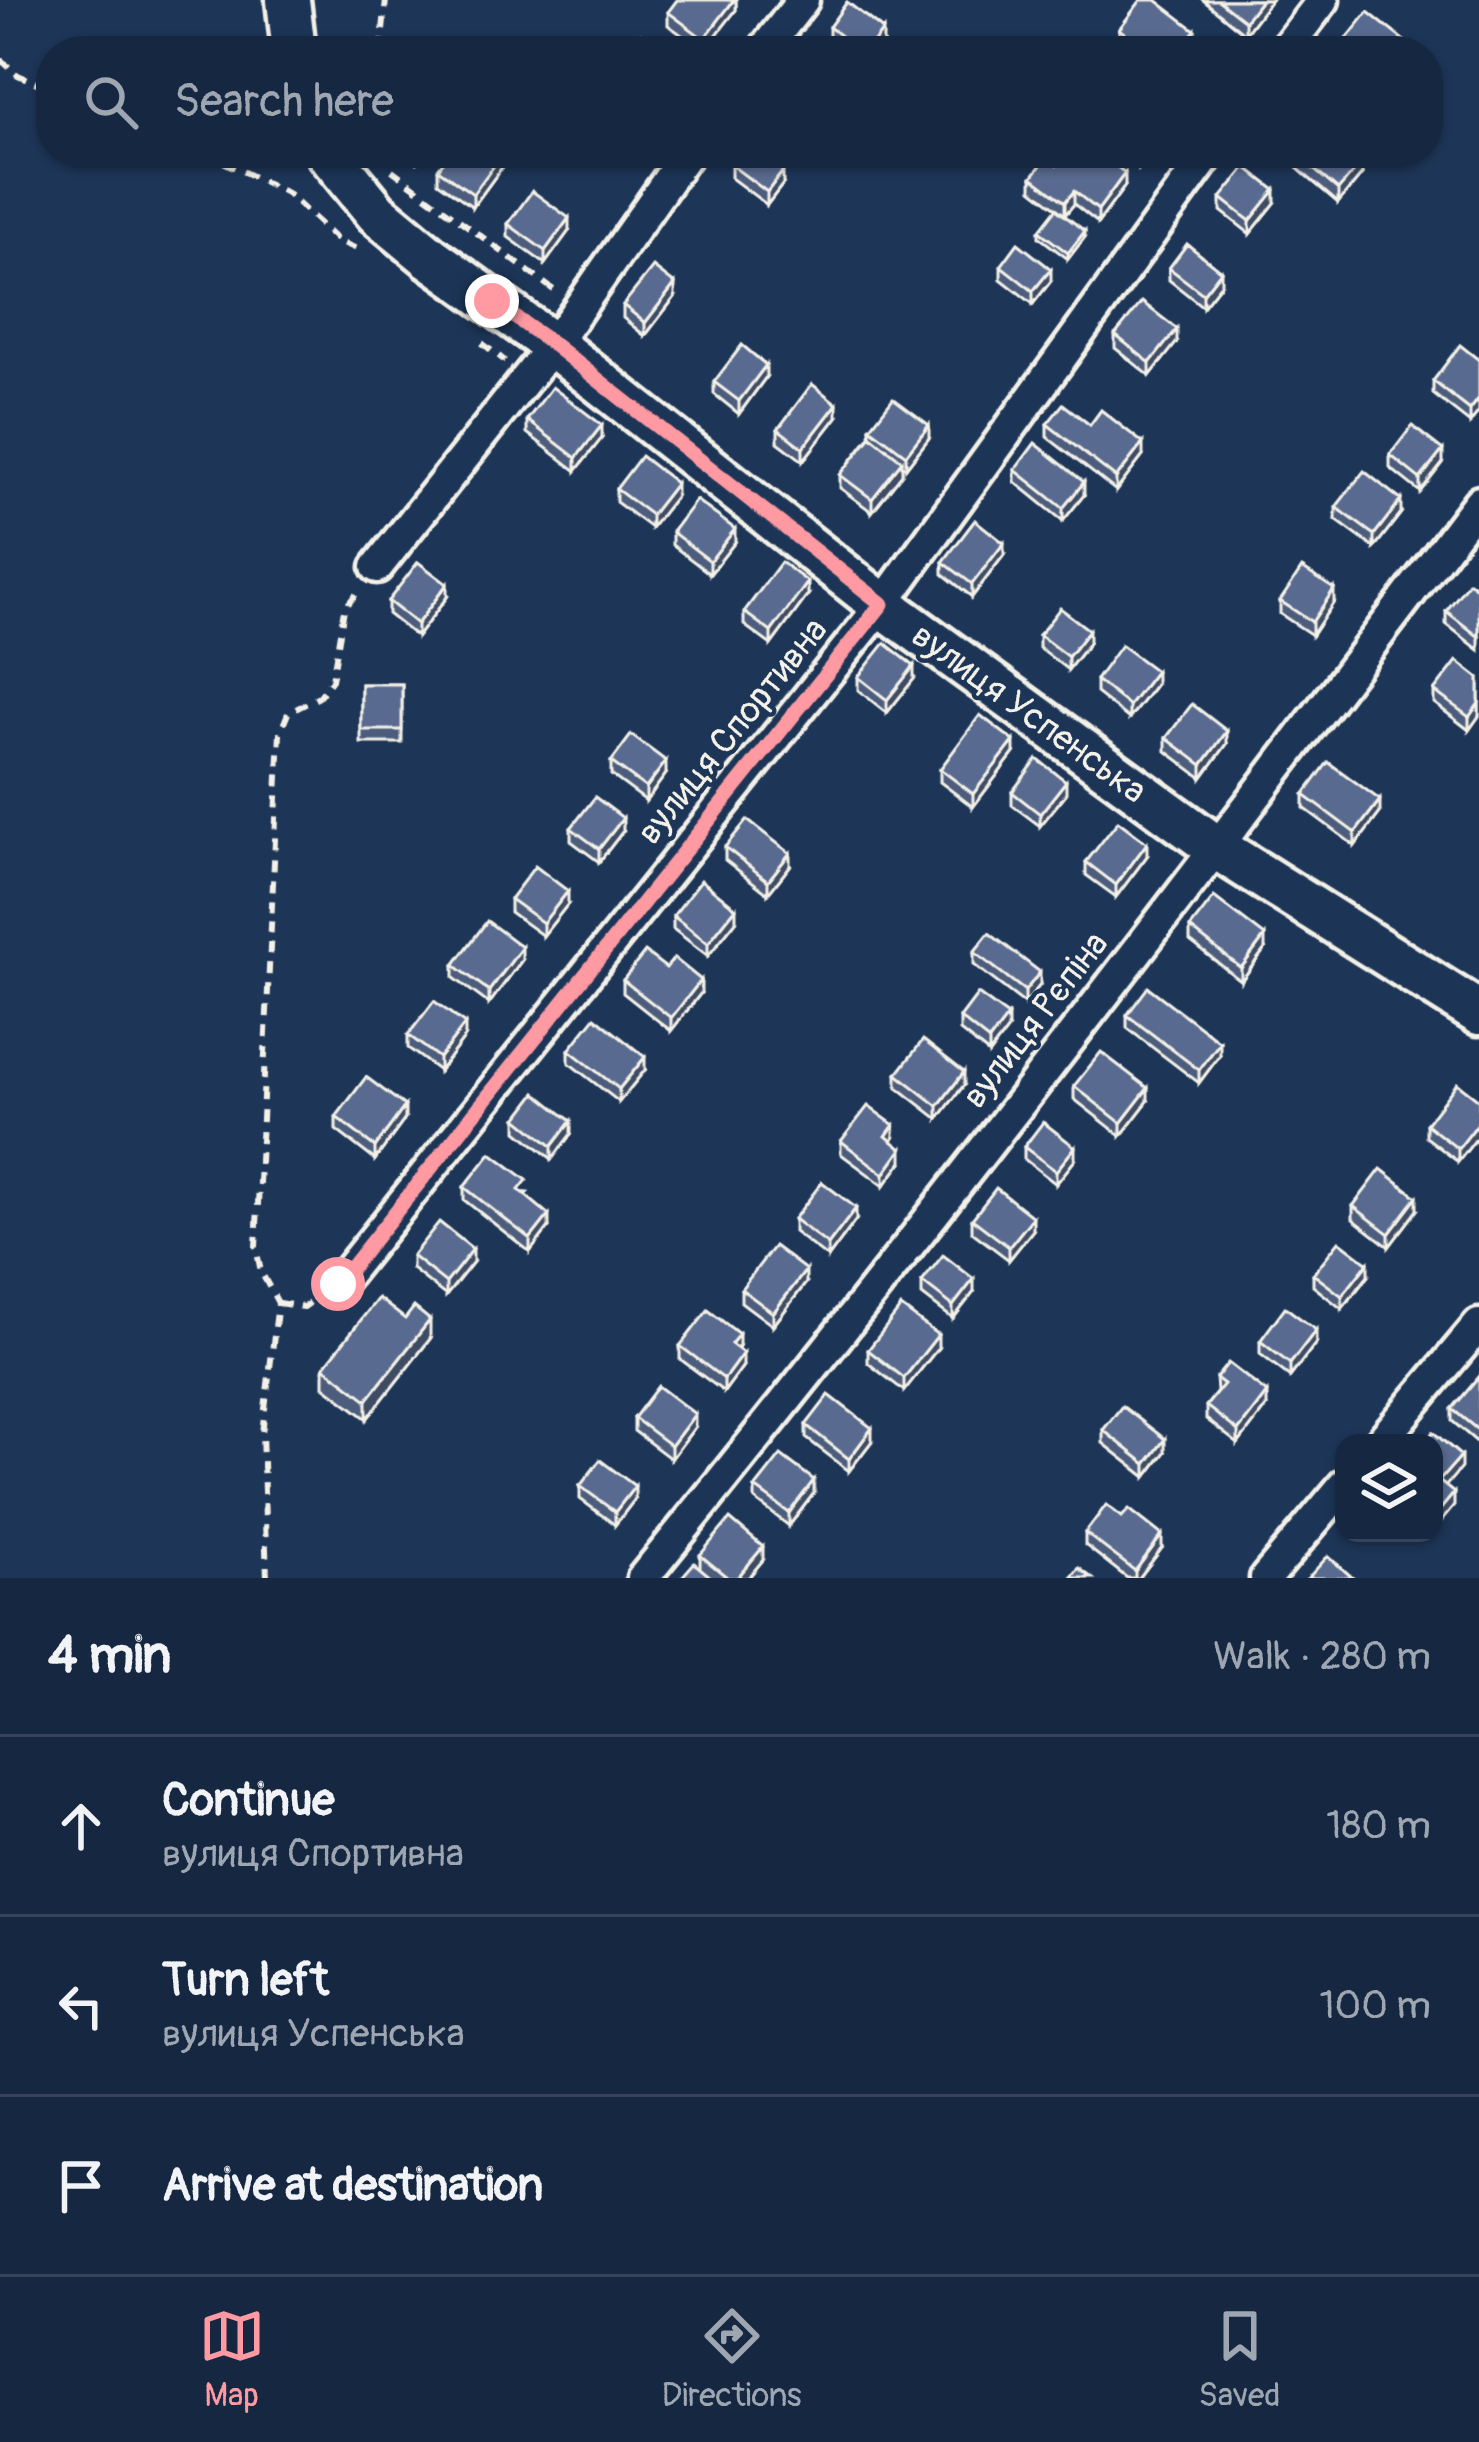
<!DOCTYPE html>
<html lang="en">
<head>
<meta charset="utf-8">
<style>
	:root { --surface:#162841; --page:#1f3048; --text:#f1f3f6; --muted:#9ea6b1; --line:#35445a; --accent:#ff9aa2 }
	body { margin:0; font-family:Pangolin,sans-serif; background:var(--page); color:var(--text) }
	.controls { position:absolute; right:36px; bottom:36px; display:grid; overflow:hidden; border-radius:24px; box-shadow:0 3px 9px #0004 }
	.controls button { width:108px; height:108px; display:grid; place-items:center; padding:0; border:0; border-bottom:3px solid var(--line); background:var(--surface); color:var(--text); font:60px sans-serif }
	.stop { position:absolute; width:36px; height:36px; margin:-27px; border:9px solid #ff9aa2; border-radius:50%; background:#fff }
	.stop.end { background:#ff9aa2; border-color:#fff; box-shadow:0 3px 12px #0008 }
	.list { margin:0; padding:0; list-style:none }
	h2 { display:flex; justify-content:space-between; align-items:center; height:156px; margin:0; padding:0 48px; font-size:51px }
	h2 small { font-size:39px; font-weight:400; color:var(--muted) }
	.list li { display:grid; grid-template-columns:78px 1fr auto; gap:36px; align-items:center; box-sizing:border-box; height:180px; padding:0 48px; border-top:3px solid var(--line) }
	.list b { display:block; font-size:45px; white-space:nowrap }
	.list p { margin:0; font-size:39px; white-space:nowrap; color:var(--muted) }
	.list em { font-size:39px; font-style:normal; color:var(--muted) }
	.icon { flex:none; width:66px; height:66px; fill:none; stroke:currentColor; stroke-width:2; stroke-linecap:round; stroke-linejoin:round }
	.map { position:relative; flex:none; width:1479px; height:1578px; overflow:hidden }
	.search { position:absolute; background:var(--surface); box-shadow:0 3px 9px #0004; left:36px; right:36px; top:36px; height:132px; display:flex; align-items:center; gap:30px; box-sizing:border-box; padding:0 42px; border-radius:48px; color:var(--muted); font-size:45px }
	.sheet { height:696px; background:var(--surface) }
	nav { display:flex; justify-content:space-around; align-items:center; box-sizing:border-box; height:168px; border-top:3px solid var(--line); background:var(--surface); font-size:33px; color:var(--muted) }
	nav a { display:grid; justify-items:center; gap:6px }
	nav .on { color:var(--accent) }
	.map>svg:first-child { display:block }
</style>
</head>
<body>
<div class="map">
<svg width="1479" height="1578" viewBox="0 0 1479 1578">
	<rect width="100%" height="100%" fill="#1d3557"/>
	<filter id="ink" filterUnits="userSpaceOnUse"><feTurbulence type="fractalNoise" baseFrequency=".00833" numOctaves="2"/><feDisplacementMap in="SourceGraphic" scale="24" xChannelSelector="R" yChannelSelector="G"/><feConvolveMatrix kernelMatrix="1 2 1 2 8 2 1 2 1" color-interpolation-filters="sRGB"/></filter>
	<g filter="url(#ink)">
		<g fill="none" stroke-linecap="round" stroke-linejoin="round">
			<!-- street casing -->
			<g stroke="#f4f1e8" stroke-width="39">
				<g id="street">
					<polyline points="763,51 803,0"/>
					<polyline points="1284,51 1323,0"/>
					<polyline points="377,567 553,345 687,153"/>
					<polyline points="338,1284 882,605 1209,153"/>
					<polyline points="1380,1443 1479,1325"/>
					<path d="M 643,1578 C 930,1226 1205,864 1479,502"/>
					<polyline points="1266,1578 1344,1485"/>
				</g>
			</g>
			<!-- secondary casing -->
			<g stroke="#f4f1e8" stroke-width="51">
				<g id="secondary">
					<polyline points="288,0 294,51"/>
					<polyline points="328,153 377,213 430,257 553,345 882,605 1217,848 1479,1013"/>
				</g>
			</g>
			<!-- path -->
			<g stroke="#f4f1e8" stroke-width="6" stroke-dasharray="12 9" stroke-linecap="butt">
				<polyline points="381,51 386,0"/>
				<polyline points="0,59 18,75 51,89"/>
				<polyline points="205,153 287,193 338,241 362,251"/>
				<polyline points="392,170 555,291"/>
				<polyline points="482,343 505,361"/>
				<polyline points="278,1303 304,1307 315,1299"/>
				<polyline points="267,1578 262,1433 278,1303 261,1272 256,1247 280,733 288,713 319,697 332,680 344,609 361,588"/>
			</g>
			<!-- street -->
			<use href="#street" stroke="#1d3557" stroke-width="30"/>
			<!-- secondary -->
			<use href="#secondary" stroke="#1d3557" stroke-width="42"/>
		</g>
		<!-- wall -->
		<g fill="#4c5c7b" stroke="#f4f1e8" stroke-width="3">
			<polygon points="736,0 736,10 704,51 668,25 668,12"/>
			<polygon points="1203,0 1271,0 1245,34"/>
			<polygon points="829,27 883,43 877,51 843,51 829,40"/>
			<polygon points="1119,29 1195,42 1188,51 1131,51 1119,42"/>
			<polygon points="403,153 425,153 417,163"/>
			<polygon points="508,153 508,159 473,207 438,182 438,169"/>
			<polygon points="1119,153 1152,153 1139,169"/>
			<polygon points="1297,155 1362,174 1338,203 1297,168"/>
			<polygon points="731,165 783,184 767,205 731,178"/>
			<polygon points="1057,165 1092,165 1125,186 1098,223 1074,204 1065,215 1032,189 1032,177"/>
			<polygon points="1221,198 1275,203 1250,234 1221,211"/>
			<polygon points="508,224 569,231 545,264 508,237"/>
			<polygon points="1039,231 1085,237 1068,259 1039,237"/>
			<polygon points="1001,266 1051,281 1033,304 1001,279"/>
			<polygon points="1169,268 1221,284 1203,307 1169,280"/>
			<polygon points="675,297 645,336 623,318 623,305"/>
			<polygon points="1115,335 1177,342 1150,376 1115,348"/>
			<polygon points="1479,360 1470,423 1433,394 1433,381"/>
			<polygon points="766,377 739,414 714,394 714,382"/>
			<polygon points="837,417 803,461 778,442 778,429"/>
			<polygon points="527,420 602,438 576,471 527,433"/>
			<polygon points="1047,424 1090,425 1143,456 1116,491 1047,437"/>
			<polygon points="870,428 929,438 906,468 902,465 902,474 872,512 840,488 840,475 870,436"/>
			<polygon points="1390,455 1443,463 1420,492 1390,468"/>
			<polygon points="1015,470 1084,495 1063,521 1015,482"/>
			<polygon points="616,489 676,496 651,528 616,502"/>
			<polygon points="1336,507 1401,513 1374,548 1336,520"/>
			<polygon points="672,532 735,542 710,574 672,545"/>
			<polygon points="1004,555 972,597 943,574 943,562"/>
			<polygon points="1479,590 1479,650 1446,624 1446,611"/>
			<polygon points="808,595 771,645 744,625 744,612"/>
			<polygon points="447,597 417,637 388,614 388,601"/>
			<polygon points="1280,601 1334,602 1312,635 1280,614"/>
			<polygon points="1039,635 1089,643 1068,670 1039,648"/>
			<polygon points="858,677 914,679 887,713 858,690"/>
			<polygon points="1479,678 1479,716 1469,730 1434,703 1434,691"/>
			<polygon points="1096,680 1156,684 1129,719 1096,693"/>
			<rect x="361" y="684" width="41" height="59"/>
			<polygon points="1166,738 1227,744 1202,778 1166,751"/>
			<polygon points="1014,753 973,807 940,782 940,769"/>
			<polygon points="611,762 666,774 646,801 611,775"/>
			<polygon points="1012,792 1066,794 1040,826 1012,805"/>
			<polygon points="1304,795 1380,813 1355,846 1304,808"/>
			<polygon points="571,828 623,831 599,862 571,841"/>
			<polygon points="725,847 790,866 768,894 725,860"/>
			<polygon points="1147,856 1116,897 1086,875 1086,862"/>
			<polygon points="510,899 568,904 543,936 510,912"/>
			<polygon points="673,916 736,921 708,956 673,929"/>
			<polygon points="1190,928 1265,949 1241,981 1190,941"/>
			<polygon points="974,952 1040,985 1025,1004 974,965"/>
			<polygon points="522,960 489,1004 454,978 454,965"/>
			<polygon points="666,968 701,993 671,1031 623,993 623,980"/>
			<polygon points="1127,1015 1220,1055 1199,1083 1127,1028"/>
			<polygon points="960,1018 1008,1029 989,1054 960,1031"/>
			<polygon points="408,1035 465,1037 439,1071 408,1048"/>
			<polygon points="569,1050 645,1070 619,1102 569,1063"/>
			<polygon points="897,1074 964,1085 938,1119 897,1087"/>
			<polygon points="1074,1086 1148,1101 1121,1136 1074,1099"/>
			<polygon points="1479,1100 1479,1135 1458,1162 1426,1137 1426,1124"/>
			<polygon points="336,1117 405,1119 375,1160 336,1130"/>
			<polygon points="517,1118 571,1134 552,1159 517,1131"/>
			<polygon points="894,1138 892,1141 902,1162 884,1186 841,1154 841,1141"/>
			<polygon points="1024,1147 1075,1160 1056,1184 1024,1159"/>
			<polygon points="464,1187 527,1193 525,1195 549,1227 530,1252 464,1200"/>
			<polygon points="1353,1206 1417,1210 1389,1247 1353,1219"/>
			<polygon points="794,1219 856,1220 828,1258 794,1232"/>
			<polygon points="972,1219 1033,1230 1009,1260 972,1232"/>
			<polygon points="412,1256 473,1262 446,1296 412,1269"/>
			<polygon points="1313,1274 1368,1276 1342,1309 1313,1286"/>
			<polygon points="922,1282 974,1292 953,1319 922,1295"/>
			<polygon points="806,1283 773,1326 741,1302 741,1289"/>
			<polygon points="430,1339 367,1419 324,1386 324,1367"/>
			<polygon points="1260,1341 1316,1343 1290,1377 1260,1354"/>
			<polygon points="680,1346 739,1346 737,1349 743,1366 724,1392 680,1359"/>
			<polygon points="938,1348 904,1391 868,1363 868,1350"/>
			<polygon points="1479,1377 1479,1444 1452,1421 1452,1409"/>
			<polygon points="1216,1378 1267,1406 1238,1444 1206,1419 1206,1406 1217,1392"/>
			<polygon points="634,1418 695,1427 671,1459 634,1431"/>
			<polygon points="806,1425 872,1441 849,1471 806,1438"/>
			<polygon points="1103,1430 1165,1452 1146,1477 1103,1443"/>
			<polygon points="580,1486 635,1499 615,1525 580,1499"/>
			<polygon points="755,1488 814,1493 789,1526 755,1500"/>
			<polygon points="1085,1533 1162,1548 1139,1578 1127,1578 1085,1545"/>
			<polygon points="700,1555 763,1560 748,1578 681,1578 700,1568"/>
		</g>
		<!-- shaded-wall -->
		<g fill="#3e4b64" stroke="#f4f1e8" stroke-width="3">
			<polygon points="734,0 736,0 736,10 704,51 704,39"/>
			<polygon points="1261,0 1271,0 1245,34 1245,21"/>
			<polygon points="883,30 883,43 877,51 867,51"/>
			<polygon points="1195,30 1195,42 1188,51 1178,51"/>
			<polygon points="503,153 508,153 508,159 473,207 473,194"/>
			<polygon points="1142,153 1152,153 1139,169 1139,156"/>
			<polygon points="1362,162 1362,174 1338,203 1338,190"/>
			<polygon points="783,171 783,184 767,205 767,192"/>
			<polygon points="1125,173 1125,186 1098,223 1098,210"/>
			<polygon points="1275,190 1275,203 1250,234 1250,221"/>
			<polygon points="1074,191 1074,204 1065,215 1065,202"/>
			<polygon points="569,218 569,231 545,264 545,251"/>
			<polygon points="1085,231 1085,237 1068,259 1068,253"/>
			<polygon points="1051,269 1051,281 1033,304 1033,291"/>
			<polygon points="1221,271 1221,284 1203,307 1203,294"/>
			<polygon points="675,284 675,297 645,336 645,323"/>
			<polygon points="1177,329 1177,342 1150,376 1150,363"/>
			<polygon points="766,365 766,377 739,414 739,401"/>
			<polygon points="1479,398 1479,411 1470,423 1470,410"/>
			<polygon points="837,404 837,417 803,461 803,448"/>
			<polygon points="602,425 602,438 576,471 576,458"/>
			<polygon points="929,425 929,438 906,468 906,455"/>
			<polygon points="1143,443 1143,456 1116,491 1116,478"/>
			<polygon points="1443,450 1443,463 1420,492 1420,479"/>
			<polygon points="902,461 902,474 872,512 872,499"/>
			<polygon points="1084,482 1084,495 1063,521 1063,508"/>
			<polygon points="676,483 676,496 651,528 651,515"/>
			<polygon points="1401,500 1401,513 1374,548 1374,535"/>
			<polygon points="735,529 735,542 710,574 710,561"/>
			<polygon points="1004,543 1004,555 972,597 972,584"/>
			<polygon points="808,582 808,595 771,645 771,632"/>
			<polygon points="447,584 447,597 417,637 417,624"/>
			<polygon points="1334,589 1334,602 1312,635 1312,622"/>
			<polygon points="1089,630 1089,643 1068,670 1068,657"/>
			<polygon points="914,666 914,679 887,713 887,700"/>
			<polygon points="1156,671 1156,684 1129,719 1129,706"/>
			<polygon points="1479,703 1479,716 1469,730 1469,717"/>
			<polygon points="1227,731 1227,744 1202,778 1202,765"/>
			<polygon points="1014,741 1014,753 973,807 973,794"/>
			<polygon points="666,761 666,774 646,801 646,788"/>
			<polygon points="1066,781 1066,794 1040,826 1040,814"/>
			<polygon points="1380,800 1380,813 1355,846 1355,833"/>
			<polygon points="623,818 623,831 599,862 599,849"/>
			<polygon points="1147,843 1147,856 1116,897 1116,885"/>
			<polygon points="790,853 790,866 768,894 768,881"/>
			<polygon points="568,891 568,904 543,936 543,923"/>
			<polygon points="736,908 736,921 708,956 708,943"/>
			<polygon points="1265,936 1265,949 1241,981 1241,968"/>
			<polygon points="522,947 522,960 489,1004 489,991"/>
			<polygon points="1040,972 1040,985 1025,1004 1025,991"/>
			<polygon points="701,980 701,993 671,1031 671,1018"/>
			<polygon points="1008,1016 1008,1029 989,1054 989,1041"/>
			<polygon points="465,1024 465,1037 439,1071 439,1058"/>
			<polygon points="1220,1042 1220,1055 1199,1083 1199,1070"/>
			<polygon points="645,1057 645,1070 619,1102 619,1089"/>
			<polygon points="964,1072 964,1085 938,1119 938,1106"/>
			<polygon points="1148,1088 1148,1101 1121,1136 1121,1123"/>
			<polygon points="405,1106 405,1119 375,1160 375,1147"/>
			<polygon points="571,1121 571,1134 552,1159 552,1146"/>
			<polygon points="1479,1122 1479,1135 1458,1162 1458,1149"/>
			<polygon points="894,1125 894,1138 886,1149 886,1136"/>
			<polygon points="1075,1147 1075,1160 1056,1184 1056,1171"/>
			<polygon points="902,1149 902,1162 884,1186 884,1174"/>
			<polygon points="1417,1197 1417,1210 1389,1247 1389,1234"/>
			<polygon points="856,1208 856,1220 828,1258 828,1245"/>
			<polygon points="549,1215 549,1227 530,1252 530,1239"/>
			<polygon points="1033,1217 1033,1230 1009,1260 1009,1247"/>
			<polygon points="473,1249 473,1262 446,1296 446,1283"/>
			<polygon points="1368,1263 1368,1276 1342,1309 1342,1296"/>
			<polygon points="806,1270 806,1283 773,1326 773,1313"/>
			<polygon points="974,1279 974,1292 953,1319 953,1306"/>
			<polygon points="430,1320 430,1339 367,1419 367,1400"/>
			<polygon points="1316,1330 1316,1343 1290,1377 1290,1364"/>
			<polygon points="739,1334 739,1346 731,1357 731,1344"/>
			<polygon points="938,1335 938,1348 904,1391 904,1378"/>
			<polygon points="743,1353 743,1366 724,1392 724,1379"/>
			<polygon points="1267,1393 1267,1406 1238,1444 1238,1431"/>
			<polygon points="695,1414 695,1427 671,1459 671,1446"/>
			<polygon points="872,1428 872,1441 849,1471 849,1459"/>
			<polygon points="1165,1439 1165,1452 1146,1477 1146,1464"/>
			<polygon points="1461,1456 1461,1468 1439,1494 1439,1481"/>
			<polygon points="814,1480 814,1493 789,1526 789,1513"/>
			<polygon points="635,1486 635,1499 615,1525 615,1512"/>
			<polygon points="1454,1493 1454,1506 1434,1530 1434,1517"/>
			<polygon points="1162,1535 1162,1548 1139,1578 1135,1578 1135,1571"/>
			<polygon points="763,1547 763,1560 748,1578 737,1578"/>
		</g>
		<!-- building -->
		<g fill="#586b8f" stroke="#f4f1e8" stroke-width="3">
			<polygon points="677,0 734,0 704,39 668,12"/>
			<polygon points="1141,0 1156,0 1195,30 1178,51 1148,51 1119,29"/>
			<polygon points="1218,0 1261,0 1245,21"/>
			<polygon points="847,2 883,30 867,51 860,51 829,27"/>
			<polygon points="1368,12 1412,47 1409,51 1337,51"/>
			<polygon points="641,33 664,51 627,51"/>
			<polygon points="450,153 503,153 473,194 438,169"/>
			<polygon points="740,153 760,153 783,171 767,192 731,165"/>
			<polygon points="1067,153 1077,153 1092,165 1101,154 1125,173 1098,210 1074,191 1065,202 1032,177 1047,157 1057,165"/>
			<polygon points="1298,153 1352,153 1362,162 1338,190 1297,155"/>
			<polygon points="1246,167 1275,190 1250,221 1221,198"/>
			<polygon points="532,191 569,218 545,251 508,224"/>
			<polygon points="1056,209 1085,231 1068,253 1039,231"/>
			<polygon points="1018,243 1051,269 1033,291 1001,266"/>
			<polygon points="1187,244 1221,271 1203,294 1169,268"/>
			<polygon points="653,267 675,284 645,323 623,305"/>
			<polygon points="1142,302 1177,329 1150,363 1115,335"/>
			<polygon points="742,345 766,365 739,401 714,382"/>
			<polygon points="1460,345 1479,360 1479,398 1470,410 1433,381"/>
			<polygon points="812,384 837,404 803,448 778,429"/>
			<polygon points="552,387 602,425 576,458 527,420"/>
			<polygon points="893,398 929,425 906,455 870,428"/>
			<polygon points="1063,404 1090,425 1101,410 1143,443 1116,478 1047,424"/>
			<polygon points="1412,426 1443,450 1420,479 1390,455"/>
			<polygon points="871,436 902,461 872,499 840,475"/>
			<polygon points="1035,443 1084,482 1063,508 1015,470"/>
			<polygon points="641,456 676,483 651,515 616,489"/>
			<polygon points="1364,471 1401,500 1374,535 1336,507"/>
			<polygon points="696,500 735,529 710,561 672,532"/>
			<polygon points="975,520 1004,543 972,584 943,562"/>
			<polygon points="418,562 447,584 417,624 388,601"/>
			<polygon points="781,562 808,582 771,632 744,612"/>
			<polygon points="1302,568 1334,589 1312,622 1280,601"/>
			<polygon points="1469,582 1479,590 1479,637 1446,611"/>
			<polygon points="1060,608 1089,630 1068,657 1039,635"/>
			<polygon points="885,643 914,666 887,700 858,677"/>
			<polygon points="1121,645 1156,671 1129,706 1096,680"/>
			<polygon points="1457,661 1479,678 1479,703 1469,717 1434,691"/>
			<rect x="361" y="684" width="41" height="46"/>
			<polygon points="1192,704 1227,731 1202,765 1166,738"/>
			<polygon points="980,715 1014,741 973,794 940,769"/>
			<polygon points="631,735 666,761 646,788 611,762"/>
			<polygon points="1037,759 1066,781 1040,814 1012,792"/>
			<polygon points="1328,762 1380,800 1355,833 1304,795"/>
			<polygon points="595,797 623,818 599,849 571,828"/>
			<polygon points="747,820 790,853 768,881 725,847"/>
			<polygon points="1118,821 1147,843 1116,885 1086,862"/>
			<polygon points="535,866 568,891 543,923 510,899"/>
			<polygon points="701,880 736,908 708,943 673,916"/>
			<polygon points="1214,897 1265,936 1241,968 1190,928"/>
			<polygon points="487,921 522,947 489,991 454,965"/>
			<polygon points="989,933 1040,972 1025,991 974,952"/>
			<polygon points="645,952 666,968 674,958 701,980 671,1018 623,980"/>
			<polygon points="1148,987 1220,1042 1199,1070 1127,1015"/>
			<polygon points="978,994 1008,1016 989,1041 960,1018"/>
			<polygon points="434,1001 465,1024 439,1058 408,1035"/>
			<polygon points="595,1017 645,1057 619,1089 569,1050"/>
			<polygon points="923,1040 964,1072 938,1106 897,1074"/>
			<polygon points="1101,1052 1148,1088 1121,1123 1074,1086"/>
			<polygon points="366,1077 405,1106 375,1147 336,1117"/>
			<polygon points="1457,1083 1479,1100 1479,1122 1458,1149 1426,1124"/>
			<polygon points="536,1093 571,1121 552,1146 517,1118"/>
			<polygon points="868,1106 894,1125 886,1136 902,1149 884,1174 841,1141"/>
			<polygon points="1043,1122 1075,1147 1056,1171 1024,1147"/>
			<polygon points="491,1153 527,1180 519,1190 549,1215 530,1239 464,1187"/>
			<polygon points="1381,1169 1417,1197 1389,1234 1353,1206"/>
			<polygon points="822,1182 856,1208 828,1245 794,1219"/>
			<polygon points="996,1188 1033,1217 1009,1247 972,1219"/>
			<polygon points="439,1222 473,1249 446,1283 412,1256"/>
			<polygon points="1339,1241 1368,1263 1342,1296 1313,1274"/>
			<polygon points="774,1246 806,1270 773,1313 741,1289"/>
			<polygon points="943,1255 974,1279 953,1306 922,1282"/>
			<polygon points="378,1298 405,1319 414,1307 430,1320 367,1400 324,1367"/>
			<polygon points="901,1307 938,1335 904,1378 868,1350"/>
			<polygon points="1285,1307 1316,1330 1290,1364 1260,1341"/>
			<polygon points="708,1310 739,1334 731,1344 743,1353 724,1379 680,1346"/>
			<polygon points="1228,1363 1267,1393 1238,1431 1206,1406 1224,1384 1216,1378"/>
			<polygon points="1479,1377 1479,1431 1452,1409"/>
			<polygon points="658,1386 695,1414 671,1446 634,1418"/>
			<polygon points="829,1395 872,1428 849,1459 806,1425"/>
			<polygon points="1122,1406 1165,1439 1146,1464 1103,1430"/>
			<polygon points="1433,1432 1461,1456 1439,1481 1454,1493 1434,1517 1434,1443 1424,1443"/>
			<polygon points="781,1455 814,1480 789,1513 755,1488"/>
			<polygon points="600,1460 635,1486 615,1512 580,1486"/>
			<polygon points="1106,1505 1122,1517 1129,1509 1162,1535 1135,1571 1085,1533"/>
			<polygon points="730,1519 763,1547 737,1578 728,1578 700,1555"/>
			<polygon points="1328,1556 1353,1578 1308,1578"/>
			<polygon points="694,1563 712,1578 681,1578"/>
			<polygon points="1079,1568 1092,1578 1071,1578"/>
		</g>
	</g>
	<g fill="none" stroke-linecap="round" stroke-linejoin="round" filter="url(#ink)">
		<!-- route -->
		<polyline stroke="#ff9aa2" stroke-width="15" points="338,1284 882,604 554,345 492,301"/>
	</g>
	<g text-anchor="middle" stroke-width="9" stroke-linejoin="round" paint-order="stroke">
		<!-- street labels -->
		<g font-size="36" fill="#f4f1e8" stroke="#1d3557">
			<text transform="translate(1030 712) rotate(36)" y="13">вулиця Успенська</text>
			<text transform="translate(731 730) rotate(-51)" y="13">вулиця Спортивна</text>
			<text transform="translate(1034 1019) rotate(-52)" y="13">вулиця Рєпіна</text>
		</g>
	</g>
</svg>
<div class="controls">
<button><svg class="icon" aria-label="layers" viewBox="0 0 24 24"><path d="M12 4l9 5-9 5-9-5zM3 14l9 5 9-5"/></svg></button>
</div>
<div class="stop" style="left:338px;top:1284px"></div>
<div class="stop end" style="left:492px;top:301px"></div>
<div class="search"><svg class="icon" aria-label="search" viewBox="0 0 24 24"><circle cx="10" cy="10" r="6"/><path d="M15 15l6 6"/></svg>Search here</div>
</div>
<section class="sheet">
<h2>4 min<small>Walk · 280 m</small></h2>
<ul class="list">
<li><svg class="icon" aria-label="ahead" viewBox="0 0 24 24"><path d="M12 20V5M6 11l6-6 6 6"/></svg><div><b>Continue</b><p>вулиця Спортивна</p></div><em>180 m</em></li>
<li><svg class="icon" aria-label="left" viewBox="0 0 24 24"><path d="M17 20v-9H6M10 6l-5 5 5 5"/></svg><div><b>Turn left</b><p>вулиця Успенська</p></div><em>100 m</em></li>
<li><svg class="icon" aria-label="arrive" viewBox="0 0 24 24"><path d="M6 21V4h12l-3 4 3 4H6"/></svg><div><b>Arrive at destination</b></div></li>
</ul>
</section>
<nav>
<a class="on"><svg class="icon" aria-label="map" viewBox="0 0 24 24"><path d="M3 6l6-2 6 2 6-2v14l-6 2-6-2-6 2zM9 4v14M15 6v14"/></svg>Map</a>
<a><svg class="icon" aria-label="directions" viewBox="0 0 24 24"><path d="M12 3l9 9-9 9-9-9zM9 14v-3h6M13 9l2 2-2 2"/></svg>Directions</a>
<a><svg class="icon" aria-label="saved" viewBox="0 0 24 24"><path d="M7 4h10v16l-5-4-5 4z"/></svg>Saved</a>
</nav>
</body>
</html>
